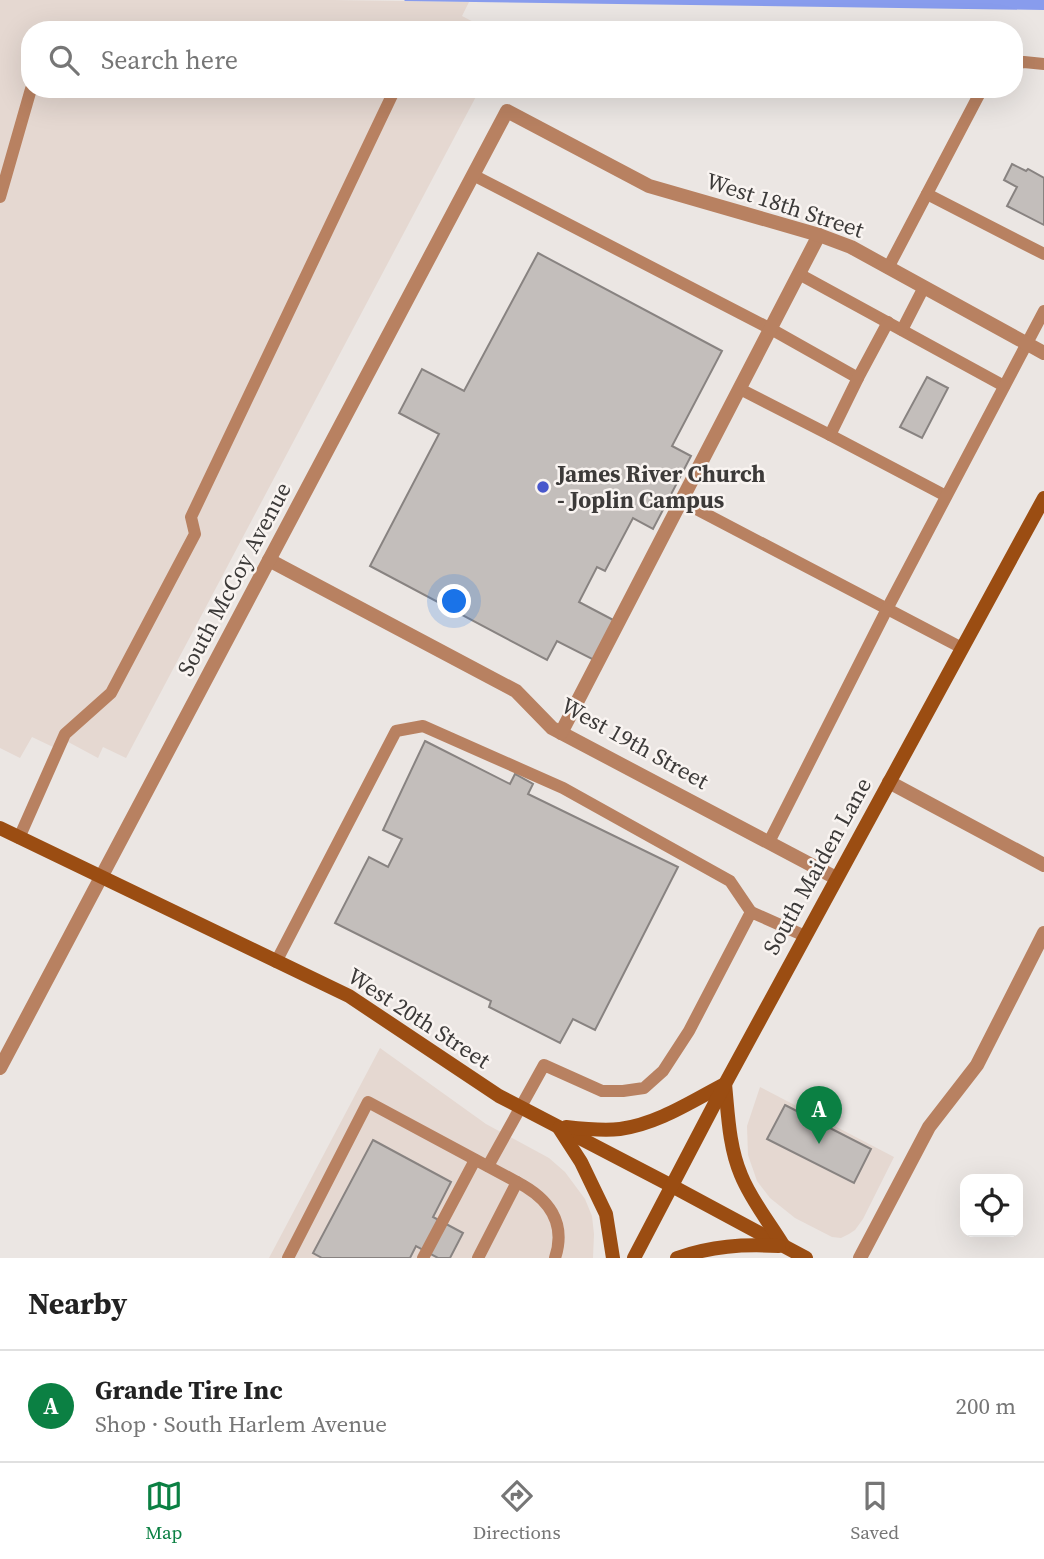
<!DOCTYPE html>
<html lang="en">
<head>
<meta charset="utf-8">
<style>
	:root { --surface:#fff; --page:#f6f6f6; --text:#222; --muted:#767676; --line:#e0e0e0; --accent:#0b8043 }
	body { margin:0; font-family:"Source Serif 4",serif; background:var(--page); color:var(--text) }
	.controls { position:absolute; right:21px; bottom:21px; display:grid; overflow:hidden; border-radius:14px; box-shadow:0 7px 28px #0002 }
	.controls button { width:63px; height:63px; display:grid; place-items:center; padding:0; border:0; border-bottom:2px solid var(--line); background:var(--surface); color:var(--text); font:35px sans-serif }
	.you { position:absolute; left:455px; top:602px; width:24px; height:24px; margin:-18px; border:5px solid #fff; border-radius:50%; background:#1a73e8; box-shadow:0 0 0 10px #1a73e833 }
	.badge { display:grid; place-items:center; width:46px; height:46px; border-radius:50%; background:var(--accent); color:#fff; font-size:23px; font-weight:700 }
	.pin { position:absolute; translate:-50% -58px; filter:drop-shadow(0 2px 4px #0008) }
	.pin::after { content:''; position:absolute; top:37px; width:24px; height:21px; background:inherit; clip-path:polygon(0 0,100% 0,50% 100%) }
	.list { margin:0; padding:0; list-style:none }
	h2 { display:flex; justify-content:space-between; align-items:center; height:91px; margin:0; padding:0 28px; font-size:30px }
	h2 small { font-size:23px; font-weight:400; color:var(--muted) }
	.list li { display:grid; grid-template-columns:46px 1fr auto; gap:21px; align-items:center; box-sizing:border-box; height:112px; padding:0 28px; border-top:2px solid var(--line) }
	.list b { display:block; font-size:26px; white-space:nowrap }
	.list p { margin:0; font-size:23px; white-space:nowrap; color:var(--muted) }
	.list em { font-size:23px; font-style:normal; color:var(--muted) }
	.icon { flex:none; width:38px; height:38px; fill:none; stroke:currentColor; stroke-width:2; stroke-linecap:round; stroke-linejoin:round }
	.map { position:relative; flex:none; width:1044px; height:1258px; overflow:hidden }
	.search { position:absolute; background:var(--surface); box-shadow:0 7px 28px #0002; left:21px; right:21px; top:21px; height:77px; display:flex; align-items:center; gap:18px; box-sizing:border-box; padding:0 24px; border-radius:28px; color:var(--muted); font-size:26px }
	.sheet { height:203px; background:var(--surface) }
	nav { display:flex; justify-content:space-around; align-items:center; box-sizing:border-box; height:98px; border-top:2px solid var(--line); background:var(--surface); font-size:19px; color:var(--muted) }
	nav a { display:grid; justify-items:center; gap:4px }
	nav .on { color:var(--accent) }
	.map>svg:first-child { display:block }
</style>
</head>
<body>
<div class="map">
<svg width="1044" height="1258" viewBox="0 0 1044 1258">
	<rect width="100%" height="100%" fill="#ebe6e3"/>
	<!-- built -->
	<g fill="#e5d8d1">
		<polygon points="0,0 333,0 469,2 462,16 489,30 30,30 30,89 480,89 126,758 103,747 98,758 59,737 53,747 32,737 20,758 0,748"/>
		<polygon points="380,1048 486,1124 549,1158 565,1172 585,1199 592,1216 594,1234 593,1258 269,1258"/>
		<polygon points="760,1087 894,1157 863,1219 855,1230 849,1234 841,1238 832,1237 795,1218 770,1198 757,1181 748,1155 747,1126"/>
	</g>
	<!-- forest -->
	<polygon fill="#889ced" points="405,0 1044,0 1044,10 404,1"/>
	<!-- building -->
	<g fill="#c3bebb" stroke="#888381" stroke-width="2">
		<polygon points="1012,164 1026,171 1028,169 1044,178 1044,225 1007,206 1017,187 1004,180"/>
		<polygon points="538,253 722,351 672,446 691,456 653,529 633,518 605,571 597,567 579,602 619,623 598,662 557,641 547,660 370,566 439,434 399,413 422,369 464,391"/>
		<polygon points="927,377 948,388 922,438 900,427"/>
		<polygon points="425,741 510,784 515,774 533,784 528,794 678,867 595,1030 573,1019 560,1043 489,1007 491,1001 335,923 369,857 388,867 402,839 383,830"/>
		<polygon points="785,1105 871,1149 854,1183 767,1139"/>
		<polygon points="373,1140 451,1182 433,1217 463,1233 450,1258 438,1258 416,1246 410,1258 322,1258 313,1253"/>
	</g>
	<g fill="none" stroke-linecap="round" stroke-linejoin="round">
		<!-- lane -->
		<g stroke="#b88161" stroke-width="12">
			<polyline points="1014,64 1024,62 1044,64"/>
			<polyline points="473,175 771,329 858,378"/>
			<polyline points="927,194 1044,254"/>
			<polyline points="0,197 31,89"/>
			<polyline points="888,268 982,89"/>
			<polyline points="799,274 1004,386"/>
			<polyline points="888,322 858,378 830,435 946,496"/>
			<polyline points="902,330 924,287"/>
			<polyline points="740,389 830,435"/>
			<polyline points="681,501 962,648"/>
			<polyline points="19,838 65,734 111,693 195,534 191,517 395,89"/>
			<polyline points="769,842 887,609 1044,311"/>
			<polyline points="276,962 396,731 423,726 563,788 730,881 751,912"/>
			<polyline points="488,1166 544,1065 602,1091 623,1091 644,1088 663,1071 689,1031 751,912 805,936"/>
			<path d="M 517,1182 C 548,1198 567,1222 555,1258"/>
			<polyline points="288,1258 368,1102 517,1182 478,1258"/>
			<polyline points="423,1258 475,1160"/>
		</g>
		<!-- street -->
		<g stroke="#b88161" stroke-width="14">
			<polyline points="269,560 516,691 552,728 836,878"/>
			<polyline points="561,733 819,235"/>
			<polyline points="889,782 1044,865"/>
			<polyline points="0,1068 507,111 649,186 819,235 851,247 1044,353"/>
			<polyline points="860,1258 929,1127 977,1065 1044,933"/>
		</g>
		<!-- secondary -->
		<g stroke="#9b4d12" stroke-width="14">
			<polyline points="0,828 349,996 499,1096 672,1186 806,1258"/>
			<path d="M 566,1127 C 584,1129 602,1131 620,1129 C 658,1124 692,1101 725,1084 C 728,1114 729,1147 741,1175 C 751,1200 769,1222 783,1245"/>
			<polyline points="559,1128 581,1162 606,1214 613,1258"/>
			<polyline points="634,1258 725,1084 1044,498"/>
			<path d="M 677,1258 C 712,1246 742,1244 779,1246"/>
		</g>
	</g>
	<!-- markers -->
	<circle fill="#4857cc" stroke="#f9f4f1" stroke-width="2.5" cx="543" cy="487" r="7"/>
	<g text-anchor="middle" stroke-width="5" stroke-linejoin="round" paint-order="stroke">
		<!-- street labels -->
		<g font-size="23" fill="#3c3a39" stroke="#f9f4f1">
			<text transform="translate(785 205) rotate(18)" y="8">West 18th Street</text>
			<text transform="translate(234 579) rotate(-62)" y="8">South McCoy Avenue</text>
			<text transform="translate(635 743) rotate(29)" y="8">West 19th Street</text>
			<text transform="translate(817 866) rotate(-61)" y="8">South Maiden Lane</text>
			<text transform="translate(419 1018) rotate(33)" y="8">West 20th Street</text>
		</g>
		<!-- poi labels -->
		<g font-size="23" font-weight="bold" fill="#3c3a39" stroke="#f9f4f1" text-anchor="start">
			<text x="557" y="482">James River Church<tspan x="557" dy="26">- Joplin Campus</tspan></text>
		</g>
	</g>
</svg>
<div class="controls">
<button><svg class="icon" aria-label="locate" viewBox="0 0 24 24"><circle cx="12" cy="12" r="6"/><path d="M12 2v4M12 18v4M2 12h4M18 12h4"/></svg></button>
</div>
<div class="you"></div>
<div class="pin badge" style="left:819px;top:1144px">A</div>
<div class="search"><svg class="icon" aria-label="search" viewBox="0 0 24 24"><circle cx="10" cy="10" r="6"/><path d="M15 15l6 6"/></svg>Search here</div>
</div>
<section class="sheet">
<h2>Nearby<small></small></h2>
<ul class="list">
<li><span class="badge">A</span><div><b>Grande Tire Inc</b><p>Shop · South Harlem Avenue</p></div><em>200 m</em></li>
</ul>
</section>
<nav>
<a class="on"><svg class="icon" aria-label="map" viewBox="0 0 24 24"><path d="M3 6l6-2 6 2 6-2v14l-6 2-6-2-6 2zM9 4v14M15 6v14"/></svg>Map</a>
<a><svg class="icon" aria-label="directions" viewBox="0 0 24 24"><path d="M12 3l9 9-9 9-9-9zM9 14v-3h6M13 9l2 2-2 2"/></svg>Directions</a>
<a><svg class="icon" aria-label="saved" viewBox="0 0 24 24"><path d="M7 4h10v16l-5-4-5 4z"/></svg>Saved</a>
</nav>
</body>
</html>
